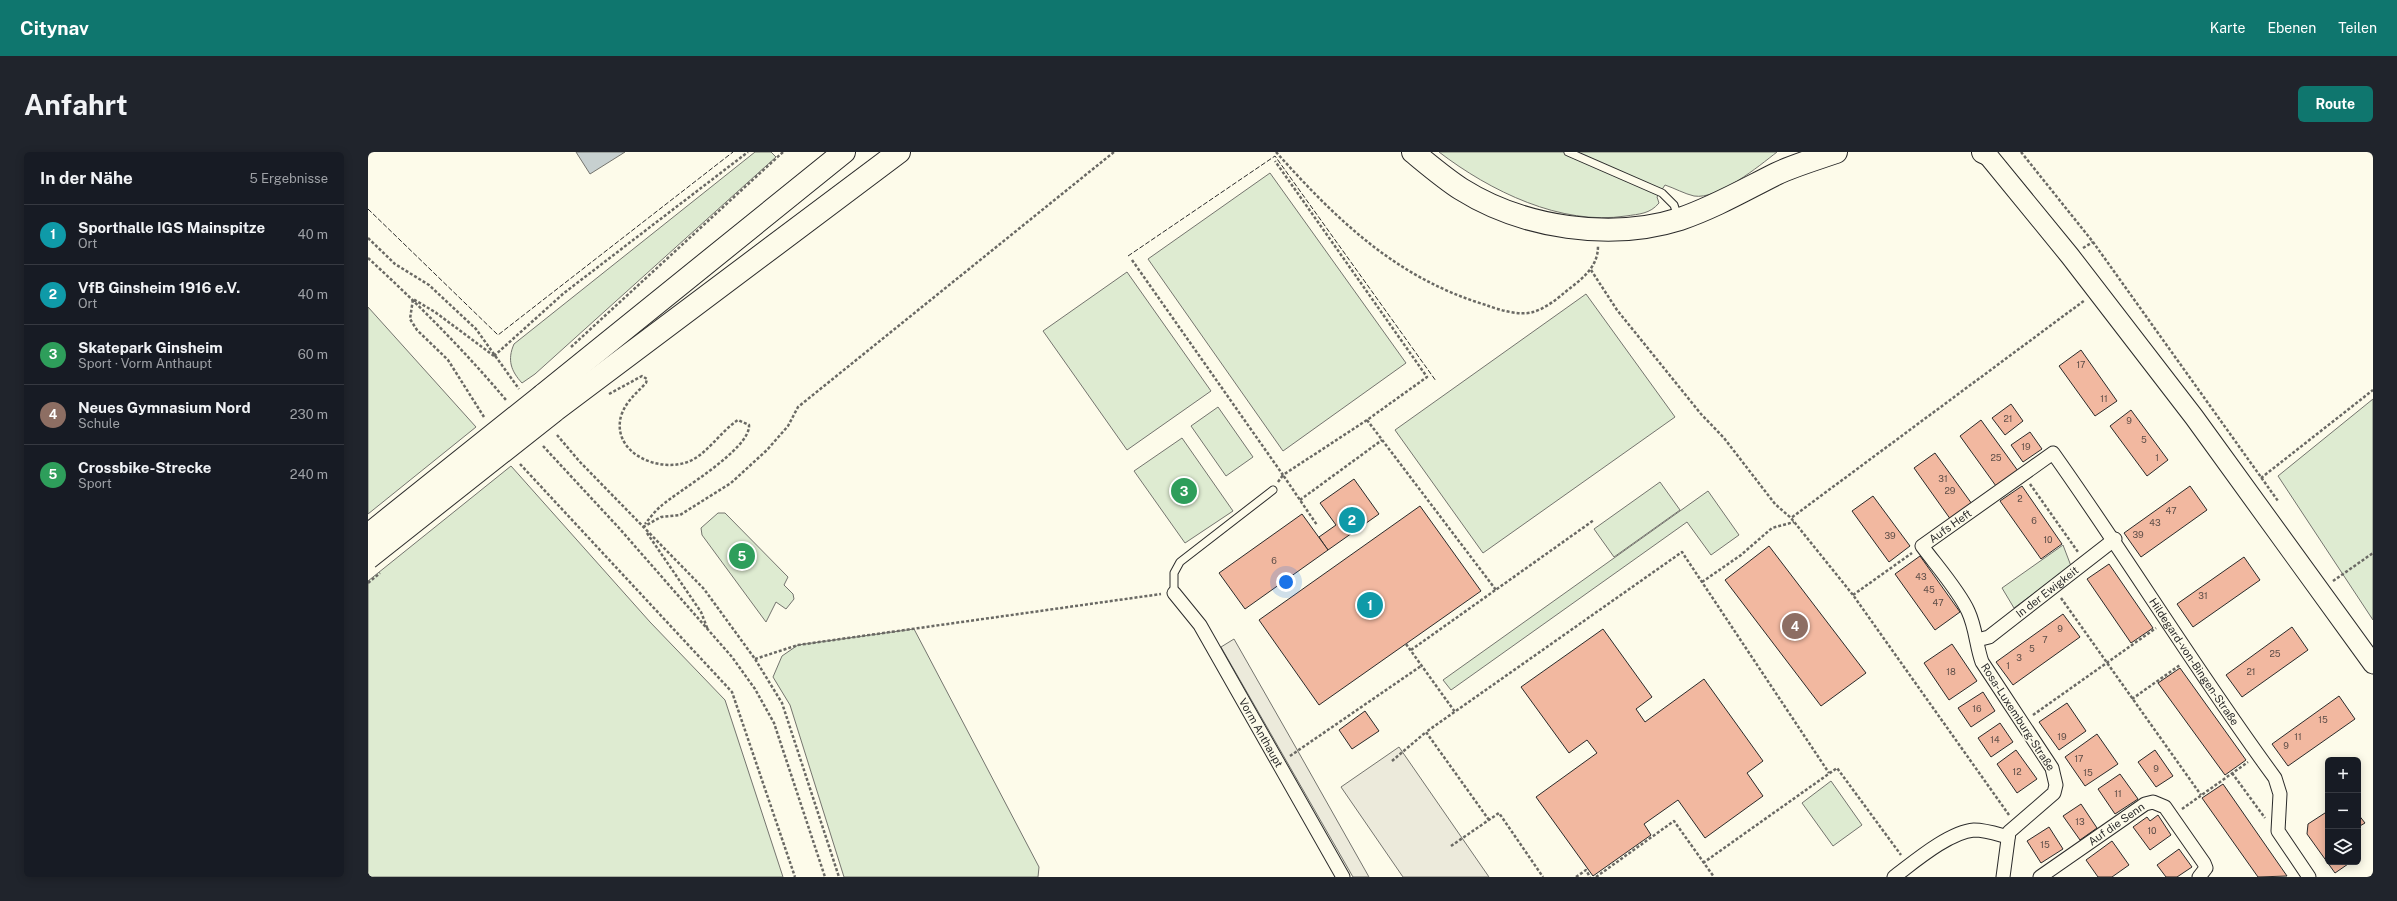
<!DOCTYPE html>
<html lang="de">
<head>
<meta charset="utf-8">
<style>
	:root { --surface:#171b24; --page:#20242c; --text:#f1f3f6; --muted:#9ea1a6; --line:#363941; --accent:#0f766e }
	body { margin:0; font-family:"Public Sans",sans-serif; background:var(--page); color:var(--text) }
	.controls { position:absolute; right:12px; bottom:12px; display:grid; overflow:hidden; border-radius:6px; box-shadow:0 2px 10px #0003 }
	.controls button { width:36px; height:36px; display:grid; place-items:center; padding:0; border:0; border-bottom:1px solid var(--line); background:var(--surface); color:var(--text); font:20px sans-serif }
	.you { position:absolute; left:918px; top:430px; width:14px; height:14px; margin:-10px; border:3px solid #fff; border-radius:50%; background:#1a73e8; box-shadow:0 0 0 6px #1a73e833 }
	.badge { display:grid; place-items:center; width:26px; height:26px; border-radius:50%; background:var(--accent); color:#fff; font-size:13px; font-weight:700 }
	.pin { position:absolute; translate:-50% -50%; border:2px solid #fff; box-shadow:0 1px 4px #0006 }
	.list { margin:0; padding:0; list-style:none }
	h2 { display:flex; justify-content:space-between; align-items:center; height:52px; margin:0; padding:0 16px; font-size:17px }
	h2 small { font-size:13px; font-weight:400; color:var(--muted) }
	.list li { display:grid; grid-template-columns:26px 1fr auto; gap:12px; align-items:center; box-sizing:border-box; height:60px; padding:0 16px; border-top:1px solid var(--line) }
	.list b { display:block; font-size:15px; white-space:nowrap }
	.list p { margin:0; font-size:13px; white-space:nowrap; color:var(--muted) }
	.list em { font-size:13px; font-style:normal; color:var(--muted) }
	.icon { flex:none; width:22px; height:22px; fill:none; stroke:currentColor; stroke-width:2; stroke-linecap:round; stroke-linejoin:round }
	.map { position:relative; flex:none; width:2005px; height:725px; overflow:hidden; border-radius:6px }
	header { display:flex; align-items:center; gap:24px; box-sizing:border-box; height:56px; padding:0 20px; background:var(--accent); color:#fff }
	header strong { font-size:19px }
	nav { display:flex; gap:22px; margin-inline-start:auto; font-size:14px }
	.intro { display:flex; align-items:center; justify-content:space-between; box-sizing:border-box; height:96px; padding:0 24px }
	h1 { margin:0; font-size:28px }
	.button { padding:10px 18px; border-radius:6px; background:var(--accent); color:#fff; font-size:14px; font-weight:700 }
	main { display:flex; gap:24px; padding:0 24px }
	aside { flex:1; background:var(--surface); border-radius:6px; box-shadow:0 2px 10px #0003 }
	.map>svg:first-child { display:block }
</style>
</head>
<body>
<header>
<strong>Citynav</strong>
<nav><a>Karte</a><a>Ebenen</a><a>Teilen</a></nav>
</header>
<div class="intro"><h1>Anfahrt</h1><a class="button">Route</a></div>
<main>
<aside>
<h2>In der Nähe<small>5 Ergebnisse</small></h2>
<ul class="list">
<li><span class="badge" style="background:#0f9aa8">1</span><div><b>Sporthalle IGS Mainspitze</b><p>Ort</p></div><em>40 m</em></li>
<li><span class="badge" style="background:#0f9aa8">2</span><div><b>VfB Ginsheim 1916 e.V.</b><p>Ort</p></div><em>40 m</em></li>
<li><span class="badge" style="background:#2e9e5b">3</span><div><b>Skatepark Ginsheim</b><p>Sport · Vorm Anthaupt</p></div><em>60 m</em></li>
<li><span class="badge" style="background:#8d6e63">4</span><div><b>Neues Gymnasium Nord</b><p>Schule</p></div><em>230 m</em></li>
<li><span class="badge" style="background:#2e9e5b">5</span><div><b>Crossbike-Strecke</b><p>Sport</p></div><em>240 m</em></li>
</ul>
</aside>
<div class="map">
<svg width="2005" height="725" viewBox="0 0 2005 725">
	<rect width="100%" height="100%" fill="#fdfbea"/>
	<!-- green -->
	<g fill="#deebd1" stroke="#74746e">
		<path d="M 387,0 L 403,0 L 408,5 L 167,222 L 154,231 C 143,219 139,208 146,192 Z"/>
		<path d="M 1071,0 L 1409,0 C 1391,14 1350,48 1326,44 C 1317,42 1306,36 1297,33 L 1289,45 L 1291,51 C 1282,62 1271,62 1258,64 C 1193,74 1122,39 1071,0 Z"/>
		<polygon points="902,21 1038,211 915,299 780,107"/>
		<polygon points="759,120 843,239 759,298 675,179"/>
		<polygon points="1218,142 1307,265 1115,401 1027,278"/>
		<polygon points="0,155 108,275 0,362"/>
		<polygon points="2005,247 2005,468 1910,324"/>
		<polygon points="850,255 885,305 858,324 823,274"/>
		<polygon points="814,286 865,359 817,391 766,319"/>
		<polygon points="143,314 282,470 357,548 415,725 0,725 0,429"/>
		<polygon points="1292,330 1312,358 1246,405 1226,377"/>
		<polygon points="1340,339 1371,383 1343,403 1319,370 1083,538 1075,528"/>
		<polygon points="350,361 357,361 420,425 416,433 425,442 426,447 418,457 408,450 398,470 334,383 333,376"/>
		<polygon points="1695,393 1703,414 1646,456 1634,436"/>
		<polygon points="546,477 671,715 670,725 476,725 422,553 405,525 414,504 430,493"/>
		<polygon points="1463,629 1494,673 1465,694 1434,651"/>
	</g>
	<!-- parking -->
	<g fill="#eceadb" stroke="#74746e">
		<polygon points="866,487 927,594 1001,725 985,725 853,495"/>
		<polygon points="1031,595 1121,725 1035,725 973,635"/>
	</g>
	<!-- water -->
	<polygon fill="#c7d0d0" stroke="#74746e" points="208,0 257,0 222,22"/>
	<!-- building -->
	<g fill="#f2b8a0" stroke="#2b2b2b">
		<polygon points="1713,198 1749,249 1727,264 1691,214"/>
		<polygon points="1643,252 1655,269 1637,283 1624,266"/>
		<polygon points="1763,258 1800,308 1779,324 1742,274"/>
		<polygon points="1613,268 1650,319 1628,334 1592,284"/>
		<polygon points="1662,280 1674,297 1655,310 1643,293"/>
		<polygon points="1567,301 1604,352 1583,368 1546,316"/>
		<polygon points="986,327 1011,362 960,398 951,385 968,373 952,351"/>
		<polygon points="1654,334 1694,392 1673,407 1632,349"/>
		<polygon points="1822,334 1839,358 1773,405 1756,381"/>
		<polygon points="1505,344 1542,394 1521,410 1484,359"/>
		<polygon points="1052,354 1113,439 951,553 891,468"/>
		<polygon points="934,362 960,398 877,457 851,421"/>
		<polygon points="1401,394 1498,521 1453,554 1357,428"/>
		<polygon points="1552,404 1592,460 1567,478 1527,422"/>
		<polygon points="1876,405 1892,428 1825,475 1809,452"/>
		<polygon points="1741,412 1785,476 1763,491 1719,427"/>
		<polygon points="1695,462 1712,485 1645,533 1628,510"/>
		<polygon points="1924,475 1940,498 1874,545 1858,523"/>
		<polygon points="1235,477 1284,545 1268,557 1277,570 1336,527 1395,609 1379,621 1395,644 1337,686 1310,648 1276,672 1283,683 1225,724 1168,645 1229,601 1219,588 1201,601 1153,535"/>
		<polygon points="1584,492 1609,529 1581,548 1556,511"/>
		<polygon points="1812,516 1878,608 1857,623 1790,531"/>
		<polygon points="1615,540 1627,559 1603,575 1590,556"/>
		<polygon points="1971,544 1987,567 1920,614 1904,592"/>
		<polygon points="1699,551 1718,579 1691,598 1671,570"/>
		<polygon points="997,559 1011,579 984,597 971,578"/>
		<polygon points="1632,571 1645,590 1623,605 1610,586"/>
		<polygon points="1729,582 1750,612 1717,634 1697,605"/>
		<polygon points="1648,598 1669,627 1649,641 1629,612"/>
		<polygon points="1787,598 1805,624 1788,635 1770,610"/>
		<polygon points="1752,622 1770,647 1747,662 1730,637"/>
		<polygon points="1855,632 1919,724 1890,725 1834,646"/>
		<polygon points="1713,652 1729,676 1712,688 1695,664"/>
		<polygon points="1960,659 1960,710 1983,710 1967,721 1939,682 1940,672"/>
		<polygon points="1990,662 1997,671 1990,675"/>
		<polygon points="1790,663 1803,683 1782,698 1765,675 1779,665 1782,669"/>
		<polygon points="1681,675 1695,697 1673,711 1659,689"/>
		<polygon points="1744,689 1761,713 1744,725 1730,725 1718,708"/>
		<polygon points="1811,697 1824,715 1809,725 1798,725 1789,713"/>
	</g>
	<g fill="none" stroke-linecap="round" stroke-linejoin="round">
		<!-- lane casing -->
		<g stroke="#2b2b2b" stroke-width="9">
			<g id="lane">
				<polyline points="1200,0 1294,41 1306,53 1310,65"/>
				<polyline points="806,441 806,421 812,410 905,338"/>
			</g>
		</g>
		<!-- street casing -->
		<g stroke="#2b2b2b" stroke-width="15">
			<g id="street">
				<path id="s1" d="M 806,441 L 832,473 L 975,725"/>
				<path id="s2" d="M 1609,488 L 1621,485 L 1747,387"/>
				<path d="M 1526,725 C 1546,710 1581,680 1606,678 C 1618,678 1629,682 1640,685"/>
				<path id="s3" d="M 1635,725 L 1641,680 L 1686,641 L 1688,633 L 1684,616 L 1614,510 C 1608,493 1608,476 1600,459 C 1591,439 1568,413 1554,394 L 1685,301 C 1761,408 1829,520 1907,626 L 1912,642 L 1910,679 L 1941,725"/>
				<path id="s4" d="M 1672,725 L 1777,652 L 1785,650 L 1797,655 L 1836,711 L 1838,716 L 1831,725"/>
			</g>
		</g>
		<!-- secondary casing -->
		<g stroke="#2b2b2b" stroke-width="21">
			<polyline id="secondary" points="1617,0 1702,104 1826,265 2005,512"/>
		</g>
		<!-- highway casing -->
		<g stroke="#2b2b2b" stroke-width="24">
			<g id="highway">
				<path d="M 1045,0 C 1061,13 1076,26 1093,37 C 1155,76 1243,89 1312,67 C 1347,55 1376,38 1408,22 C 1427,13 1448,7 1468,0"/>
				<polyline points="1615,0 1617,1"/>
				<polyline points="175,243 476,0"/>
				<polyline points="186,259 531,0"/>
			</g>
		</g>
		<!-- path -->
		<g stroke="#6a6964" stroke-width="2.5" stroke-dasharray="3 2" stroke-linecap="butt">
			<path d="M 908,0 C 969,68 1028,126 1118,153 C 1131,158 1152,164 1165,160 C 1176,157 1188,148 1196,141 C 1212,128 1230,117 1230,94"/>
			<polyline points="1653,0 1725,90 1910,349"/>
			<polyline points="0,86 27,112 61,133 108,177 151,237"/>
			<polyline points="1715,96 1725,90"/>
			<path d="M 0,106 C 49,151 95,197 138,248"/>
			<polyline points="764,108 915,323 999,268 1059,225 907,9"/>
			<polyline points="1223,118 1249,158 1333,262 1356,286 1407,352 1423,366"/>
			<polyline points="203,195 415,0"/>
			<polyline points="126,204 196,141 380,0"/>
			<path d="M 241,242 L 274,224 L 279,227 L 278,231 C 268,242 258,249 253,264 C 243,302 293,322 322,309 C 340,301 353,279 370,268 L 381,273 C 383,297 310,339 293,354 C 287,359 282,366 277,372"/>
			<polyline points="116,265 80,208 49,178 42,167 45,147 67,160 126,204"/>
			<polyline points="999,268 1128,438"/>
			<polyline points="189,283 212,310 336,437 387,507 414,551 471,725"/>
			<polyline points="175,294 251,376 364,505 387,537 406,571 457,725"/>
			<polyline points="152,312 364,540 427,725"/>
			<polyline points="1893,326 2005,238"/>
			<polyline points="910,330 915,323 949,373"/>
			<polyline points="1662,332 1710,400"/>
			<polyline points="932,348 1014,288"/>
			<polyline points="275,375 293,365 312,363 363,331 399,298 420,274 430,255 746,0"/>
			<polyline points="279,381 333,460 340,478"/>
			<polyline points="1965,429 2005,401"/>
			<polyline points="1334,430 1373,403 1404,376 1426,370"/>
			<polyline points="1485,443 1544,401"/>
			<polyline points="1693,446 1833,643"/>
			<polyline points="1038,492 1087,560"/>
			<polyline points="1043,498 1226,368"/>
			<polyline points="387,507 430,493 793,442"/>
			<polyline points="1764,547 1812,513"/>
			<polyline points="1665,563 1788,476"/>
			<polyline points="922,604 1053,514"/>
			<polyline points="1024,609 1058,580"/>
			<polyline points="1864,621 1897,666"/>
			<polyline points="1814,657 1880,610"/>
			<polyline points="1641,663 1485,443 1423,366 1717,148"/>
			<polyline points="1121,668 1058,580 1314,400 1461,621"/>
			<polyline points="1083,694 1131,661 1175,725"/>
			<polyline points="1335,711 1469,616 1533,703"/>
			<polyline points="1208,725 1218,718 1222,725"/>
			<polyline points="1228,725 1306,669 1346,725"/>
		</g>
		<!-- lane -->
		<use href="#lane" stroke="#fdfbea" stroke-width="7"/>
		<!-- street -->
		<use href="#street" stroke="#fdfbea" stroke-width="13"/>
		<!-- secondary -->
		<use href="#secondary" stroke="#fdfbea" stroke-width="19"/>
		<!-- highway -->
		<use href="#highway" stroke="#fdfbea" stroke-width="22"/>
		<!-- highway-bridge casing -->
		<g stroke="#2b2b2b" stroke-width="24" stroke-linecap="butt">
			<g id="highway-bridge">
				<polyline points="0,383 175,243"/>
				<polyline points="0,406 186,259"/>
			</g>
		</g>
		<!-- path-bridge -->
		<polyline stroke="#6a6964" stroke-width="2.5" stroke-dasharray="3 2" stroke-linecap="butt" points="0,431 12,421"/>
		<!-- highway-bridge -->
		<use href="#highway-bridge" stroke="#fdfbea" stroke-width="22"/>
		<!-- fence -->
		<g stroke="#2b2b2b" stroke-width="1" stroke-dasharray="5 2" stroke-linecap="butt">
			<polyline points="0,57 130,183 365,0"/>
			<polyline points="760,104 907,4 1068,229"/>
		</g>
	</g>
	<g text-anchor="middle" stroke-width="3" stroke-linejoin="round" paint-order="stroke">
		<!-- number labels -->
		<g font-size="9" fill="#5d4e48">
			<text x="1713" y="216">17</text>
			<text x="1736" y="250">11</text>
			<text x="1640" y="270">21</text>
			<text x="1761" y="272">9</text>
			<text x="1776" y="291">5</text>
			<text x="1658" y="298">19</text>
			<text x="1628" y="309">25</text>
			<text x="1789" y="309">1</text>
			<text x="1575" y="330">31</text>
			<text x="1582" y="342">29</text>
			<text x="1652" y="350">2</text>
			<text x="1803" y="362">47</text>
			<text x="1666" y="372">6</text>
			<text x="1787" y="374">43</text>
			<text x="1770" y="386">39</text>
			<text x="1522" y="387">39</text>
			<text x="1680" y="391">10</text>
			<text x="906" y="412">6</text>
			<text x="1553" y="428">43</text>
			<text x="1561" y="441">45</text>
			<text x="1835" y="447">31</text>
			<text x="1570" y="454">47</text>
			<text x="1692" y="480">9</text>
			<text x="1677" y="491">7</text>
			<text x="1664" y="500">5</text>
			<text x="1907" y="505">25</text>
			<text x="1651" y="509">3</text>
			<text x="1640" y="517">1</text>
			<text x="1583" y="523">18</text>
			<text x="1883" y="523">21</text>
			<text x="1609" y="560">16</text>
			<text x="1955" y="571">15</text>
			<text x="1694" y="588">19</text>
			<text x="1930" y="588">11</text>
			<text x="1627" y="591">14</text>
			<text x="1918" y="597">9</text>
			<text x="1711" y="610">17</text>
			<text x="1788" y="620">9</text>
			<text x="1649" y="623">12</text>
			<text x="1720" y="624">15</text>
			<text x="1750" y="645">11</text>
			<text x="1712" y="673">13</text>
			<text x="1784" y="682">10</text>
			<text x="1677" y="696">15</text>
		</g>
		<!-- street labels -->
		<g font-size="11" fill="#2b2b2b" stroke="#fdfbea">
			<text dy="4" stroke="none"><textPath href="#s3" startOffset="425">Aufs Heft</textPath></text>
			<text dy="4" stroke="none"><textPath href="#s2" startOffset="86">In der Ewigkeit</textPath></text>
			<text dy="4" stroke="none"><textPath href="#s3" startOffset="803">Hildegard-von-Bingen-Straße</textPath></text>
			<text transform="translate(1650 565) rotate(57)" y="4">Rosa-Luxemburg-Straße</text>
			<text dy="4" stroke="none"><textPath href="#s1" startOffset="165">Vorm Anthaupt</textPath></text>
			<text dy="4" stroke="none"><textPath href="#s4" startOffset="93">Auf die Senn</textPath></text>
		</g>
	</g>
</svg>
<div class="controls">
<button>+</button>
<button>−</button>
<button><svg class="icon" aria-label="layers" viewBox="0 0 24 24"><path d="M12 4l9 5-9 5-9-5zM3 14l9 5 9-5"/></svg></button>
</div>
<div class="you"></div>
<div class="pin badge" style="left:1002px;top:453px;background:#0f9aa8">1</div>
<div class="pin badge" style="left:984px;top:368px;background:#0f9aa8">2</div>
<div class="pin badge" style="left:816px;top:339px;background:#2e9e5b">3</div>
<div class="pin badge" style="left:1427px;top:474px;background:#8d6e63">4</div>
<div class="pin badge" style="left:374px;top:404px;background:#2e9e5b">5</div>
</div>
</main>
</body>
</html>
